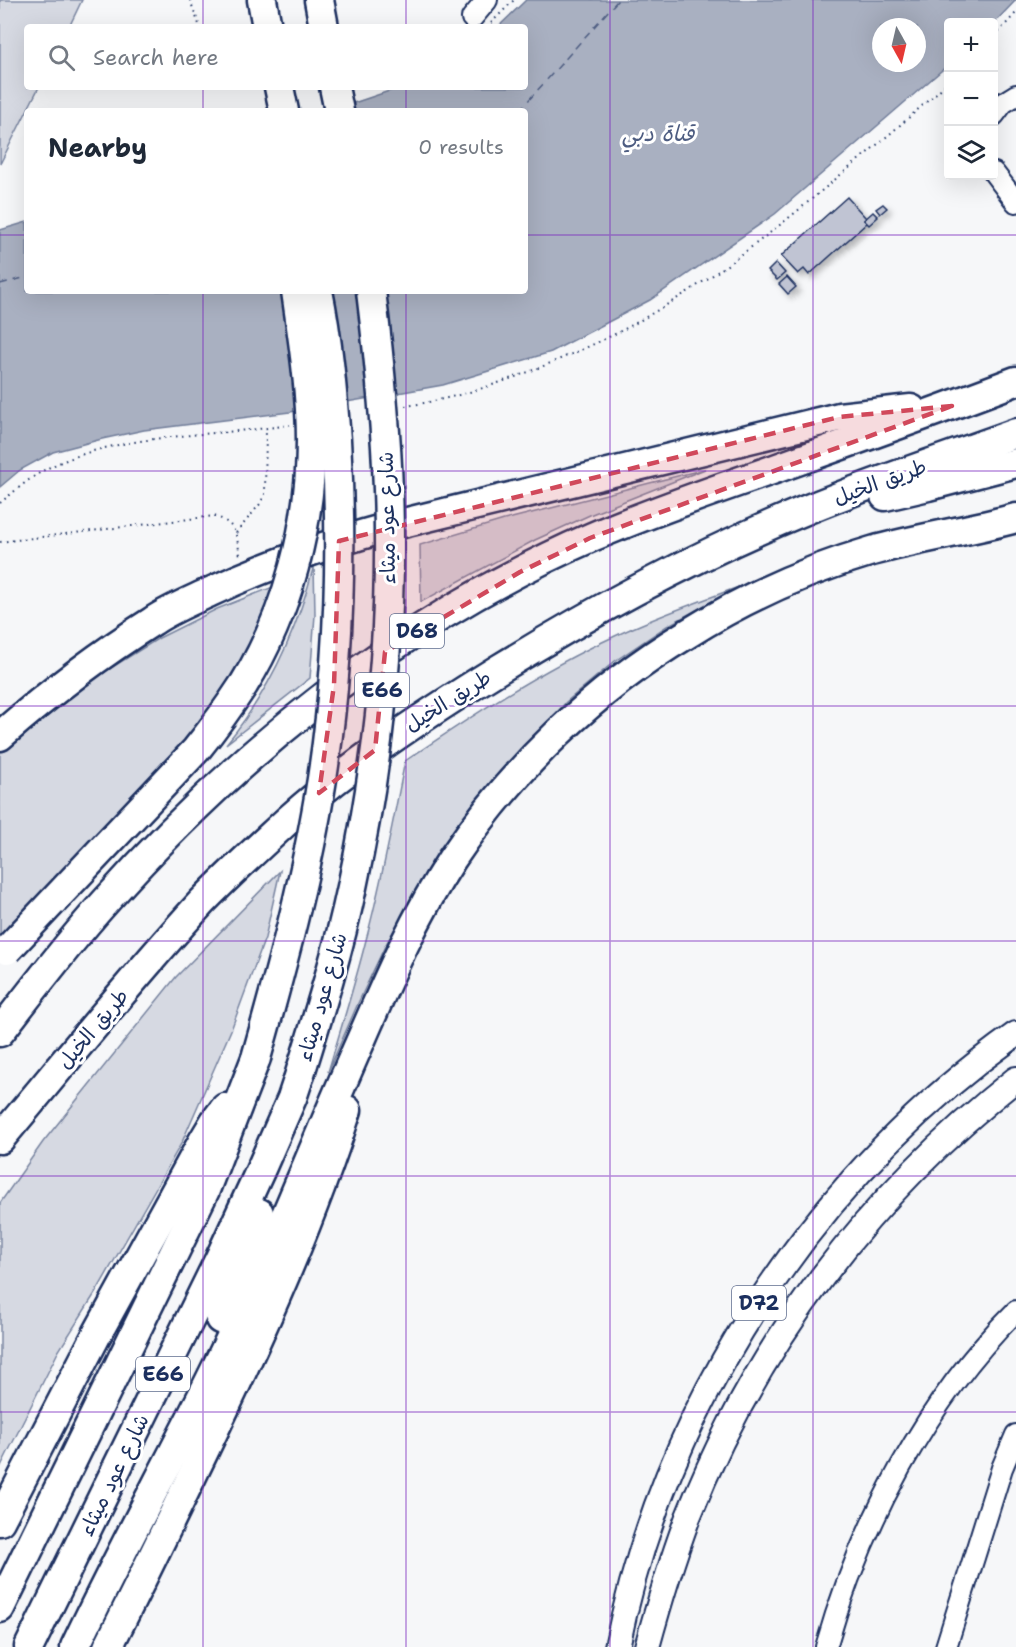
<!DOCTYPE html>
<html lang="en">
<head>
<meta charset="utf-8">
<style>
	:root { --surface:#fff; --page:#f2f2f3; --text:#1f2937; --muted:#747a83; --line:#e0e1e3 }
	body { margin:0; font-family:"Shantell Sans","Playpen Sans Arabic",sans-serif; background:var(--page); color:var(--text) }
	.controls { position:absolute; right:18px; top:18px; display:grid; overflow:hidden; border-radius:6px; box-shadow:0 6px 24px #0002 }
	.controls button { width:54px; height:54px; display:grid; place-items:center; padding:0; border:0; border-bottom:2px solid var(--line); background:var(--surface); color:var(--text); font:30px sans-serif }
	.compass { position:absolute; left:872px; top:18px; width:54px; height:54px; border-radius:50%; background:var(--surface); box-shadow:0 6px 24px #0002; rotate:172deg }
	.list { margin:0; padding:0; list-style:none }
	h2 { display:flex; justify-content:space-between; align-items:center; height:78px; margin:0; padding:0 24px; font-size:26px }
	h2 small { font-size:20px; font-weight:400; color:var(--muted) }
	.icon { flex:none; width:33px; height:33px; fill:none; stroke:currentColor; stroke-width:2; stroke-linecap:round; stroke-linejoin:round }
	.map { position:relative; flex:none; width:1016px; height:1647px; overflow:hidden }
	.search { position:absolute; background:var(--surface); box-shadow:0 6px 24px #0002; left:24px; top:24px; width:504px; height:66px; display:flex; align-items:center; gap:15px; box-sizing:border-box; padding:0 21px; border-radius:6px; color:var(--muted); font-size:22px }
	.panel { position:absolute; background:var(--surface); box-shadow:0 6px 24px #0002; left:24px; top:108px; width:504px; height:186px; border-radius:6px }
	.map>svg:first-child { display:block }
</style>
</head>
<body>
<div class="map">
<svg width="1016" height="1647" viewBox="0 0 1016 1647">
	<defs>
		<filter id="shadow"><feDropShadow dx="4" dy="4" stdDeviation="3" flood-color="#0004"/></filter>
	</defs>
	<rect width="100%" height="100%" fill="#f6f7f9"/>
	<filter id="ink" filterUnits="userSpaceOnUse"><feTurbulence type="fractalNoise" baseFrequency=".0167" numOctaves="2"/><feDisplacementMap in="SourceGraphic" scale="12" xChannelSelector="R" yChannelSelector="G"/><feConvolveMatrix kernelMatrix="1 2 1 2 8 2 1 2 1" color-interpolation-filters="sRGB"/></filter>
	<g filter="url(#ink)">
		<!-- green -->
		<g fill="#d6d9e2" stroke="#7884a0" stroke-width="1.5">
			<polygon points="0,0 82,0 69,27 27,27 27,87 39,87 0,164"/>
			<polygon points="705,469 592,514 535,540 421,602 420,545 504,520"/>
			<path d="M 314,565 L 315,615 L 310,678 L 226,744 C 270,691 297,631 314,565 Z"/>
			<polygon points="278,585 242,667 192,737 0,941 0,752 22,730 98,676 159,638 217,609"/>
			<path d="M 741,586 L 667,626 L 615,661 L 566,702 L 450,838 L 419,886 L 385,946 L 359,1001 L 328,1072 C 341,1028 355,984 366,940 C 382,881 393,821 405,761 C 472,716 539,671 613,637 C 654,617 698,602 741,586 Z"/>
			<polygon points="280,871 265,938 231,1030 182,1142 99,1287 58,1352 0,1468 0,1203 43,1142 176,977"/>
		</g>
		<!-- water -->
		<path fill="#a9b0c1" stroke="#707c99" stroke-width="1.5" fill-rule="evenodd" d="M 526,0 L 1016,0 L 994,23 L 948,22 L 948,65 L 775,214 L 650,300 L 551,352 L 443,385 L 290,412 L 144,430 L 102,439 L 53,452 L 20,470 L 0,487 L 0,230 L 27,222 L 27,291 L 525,291 L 525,111 L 330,111 L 401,87 L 525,87 L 525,27 L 498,27 ZM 881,27 L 917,27 L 917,63 L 881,63 Z"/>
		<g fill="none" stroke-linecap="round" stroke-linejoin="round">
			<!-- ferry -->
			<g stroke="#4d5c81" stroke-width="1.5" stroke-dasharray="8 6" stroke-linecap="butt">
				<polyline points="519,111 618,0"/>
				<polyline points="0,284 27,277"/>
			</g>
		</g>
		<!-- building -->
		<g fill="#c0c4d3" stroke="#1b2f5e" stroke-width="1.5" filter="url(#shadow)">
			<polygon points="847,197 866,218 864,220 867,223 809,275 804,269 798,274 781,256"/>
			<polygon points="883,204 887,208 880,214 876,209"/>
			<polygon points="873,212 878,217 869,225 864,220"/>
			<polygon points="776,263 785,273 777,280 768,271"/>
			<polygon points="787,277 796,287 788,294 779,284"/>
		</g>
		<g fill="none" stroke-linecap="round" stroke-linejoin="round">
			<!-- minor casing -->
			<g stroke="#1b2f5e" stroke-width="24">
				<g id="minor">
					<polyline points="472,18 487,0"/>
					<polyline points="994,115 1003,103 1016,95"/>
					<polyline points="994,173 1016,202"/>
					<path d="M 826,1647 C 860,1527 927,1399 1016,1311"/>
					<polyline points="946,1647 1002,1468 1016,1435"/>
				</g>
			</g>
			<!-- major casing -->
			<g stroke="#1b2f5e" stroke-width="28">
				<g id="major">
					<path d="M 617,1647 C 666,1403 813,1178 1016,1034"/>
					<path d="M 647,1647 C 659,1603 672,1560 688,1517 C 757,1343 869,1195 1016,1079"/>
				</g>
			</g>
			<!-- highway casing -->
			<g stroke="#1b2f5e" stroke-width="33">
				<g id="highway">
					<polyline points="262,0 267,27"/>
					<polyline points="319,0 324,27"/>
					<polyline points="279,87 284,111"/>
					<polyline points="334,87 339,111"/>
					<polyline points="885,496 928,486 1016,463"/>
					<path d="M 0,736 C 48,694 99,655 153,621 C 171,609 191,601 210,592 C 272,563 336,541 403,523 L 839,417 L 911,409"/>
					<path d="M 0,1032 C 34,988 68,943 105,902 C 241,749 404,619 592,537 C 651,512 711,491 772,470 C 853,441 935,412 1016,381"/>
					<path d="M 0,1139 C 67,1060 131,979 201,903 C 229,874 259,847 288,820 C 353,762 425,715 499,669 C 598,608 700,553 808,509 C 876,481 947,458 1016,433"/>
					<polyline points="220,1319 259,1213"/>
					<polyline points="0,1521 97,1334 203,1141 215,1121 225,1108"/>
					<polyline points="0,1608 205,1190 256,1058"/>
					<polyline points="29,1647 219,1260 260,1171 292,1098 298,1080"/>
					<path d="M 75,1647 C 134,1522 203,1403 259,1277 C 294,1198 326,1119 361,1040 C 388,978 415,916 452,859 C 513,768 594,690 687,634 C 744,598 807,570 872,551 C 919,538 968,531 1016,518"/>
					<path d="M 108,1647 C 146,1572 182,1497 218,1422 C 267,1320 313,1217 347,1110"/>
				</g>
			</g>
			<!-- path -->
			<g stroke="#1b2f5e" stroke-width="2" stroke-dasharray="1.5 4.5" stroke-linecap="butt">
				<polyline points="190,0 200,27"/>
				<polyline points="491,23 514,0"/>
				<polyline points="994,37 1016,13"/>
				<path d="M 405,406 C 456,399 505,382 553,362 C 586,348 620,333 651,314 C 718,276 779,227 838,177 C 876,146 913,115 948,82"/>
				<path d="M 0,503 C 16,490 33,475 52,466 C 126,432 210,437 290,425"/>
				<polyline points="236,533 260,504 265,494 266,429"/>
				<path d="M 0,542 L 214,516 C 237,524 236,534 240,555"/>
			</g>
			<!-- minor -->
			<use href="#minor" stroke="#fff" stroke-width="20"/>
			<!-- major -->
			<use href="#major" stroke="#fff" stroke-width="24"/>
			<!-- highway -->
			<use href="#highway" stroke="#fff" stroke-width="28"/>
			<!-- highway-bridge casing -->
			<g stroke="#1b2f5e" stroke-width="33" stroke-linecap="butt">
				<g id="highway-bridge">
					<path d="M 7,950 L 196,750 C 213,729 229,707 244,684 C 288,613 311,524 311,441 C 311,391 303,340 296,291"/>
					<path d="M 256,1058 C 282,966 307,874 322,779 C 339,667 343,553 336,440 C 332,390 328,340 318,291"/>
					<path d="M 298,1080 C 318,1016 338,953 352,887 C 380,758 393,623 388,490 C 386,423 379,357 371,291"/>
				</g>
			</g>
			<!-- highway-bridge -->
			<use href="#highway-bridge" stroke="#fff" stroke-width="28"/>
		</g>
	</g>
	<!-- marked area -->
	<path fill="#d1495b" fill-opacity="0.2" stroke="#d1495b" stroke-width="4.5" stroke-dasharray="12 8" stroke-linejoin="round" d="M 952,406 L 590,538 L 520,572 L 385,652 L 375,750 L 319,793 L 334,685 L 339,541 L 839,417 Z"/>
	<!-- grid -->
	<path fill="none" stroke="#7b2cbf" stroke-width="1.5" stroke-opacity="0.55" d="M 203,0 L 203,27M 406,0 L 406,27M 610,0 L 610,1647M 813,0 L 813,1647M 203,87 L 203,111M 406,87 L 406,111M 0,235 L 27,235M 525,235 L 1016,235M 203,291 L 203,1647M 406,291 L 406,1647M 0,471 L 1016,471M 0,706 L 1016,706M 0,941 L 1016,941M 0,1176 L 1016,1176M 0,1412 L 1016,1412"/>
	<g text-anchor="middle" stroke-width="6" stroke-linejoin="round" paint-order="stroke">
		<!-- shield labels -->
		<g fill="#fff" stroke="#5f6d8e" stroke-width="1.5">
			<rect x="390" y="614" width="54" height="34" rx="4.5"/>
			<rect x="355" y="673" width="54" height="34" rx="4.5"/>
			<rect x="732" y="1286" width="54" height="34" rx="4.5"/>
			<rect x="136" y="1357" width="54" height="34" rx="4.5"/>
		</g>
		<g font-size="20" font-weight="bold" fill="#1b2f5e">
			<text x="417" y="638">D68</text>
			<text x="382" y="697">E66</text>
			<text x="759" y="1310">D72</text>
			<text x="163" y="1381">E66</text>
		</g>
		<!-- street labels -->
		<g font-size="21" fill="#1b2f5e" stroke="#fff">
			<text transform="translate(880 482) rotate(-20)" y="7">طريق الخيل</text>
			<text transform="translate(387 518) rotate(-91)" y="7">شارع عود ميثاء</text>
			<text transform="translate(448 701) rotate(-32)" y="7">طريق الخيل</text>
			<text transform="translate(322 997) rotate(-74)" y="7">شارع عود ميثاء</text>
			<text transform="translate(93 1029) rotate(-50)" y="7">طريق الخيل</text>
			<text transform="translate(114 1475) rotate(-64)" y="7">شارع عود ميثاء</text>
		</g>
		<!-- water labels -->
		<g font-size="22" font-style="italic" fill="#4d5c81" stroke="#fff">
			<text x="658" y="141">قناة دبي</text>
		</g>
	</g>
</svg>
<div class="controls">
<button>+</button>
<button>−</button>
<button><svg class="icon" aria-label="layers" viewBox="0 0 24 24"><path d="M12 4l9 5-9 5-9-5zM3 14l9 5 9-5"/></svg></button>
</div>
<svg class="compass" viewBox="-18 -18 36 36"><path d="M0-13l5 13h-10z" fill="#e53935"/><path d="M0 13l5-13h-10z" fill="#747a83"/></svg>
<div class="search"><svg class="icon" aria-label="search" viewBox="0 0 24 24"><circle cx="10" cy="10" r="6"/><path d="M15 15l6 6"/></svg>Search here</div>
<section class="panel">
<h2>Nearby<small>0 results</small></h2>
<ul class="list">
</ul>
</section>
</div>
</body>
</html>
